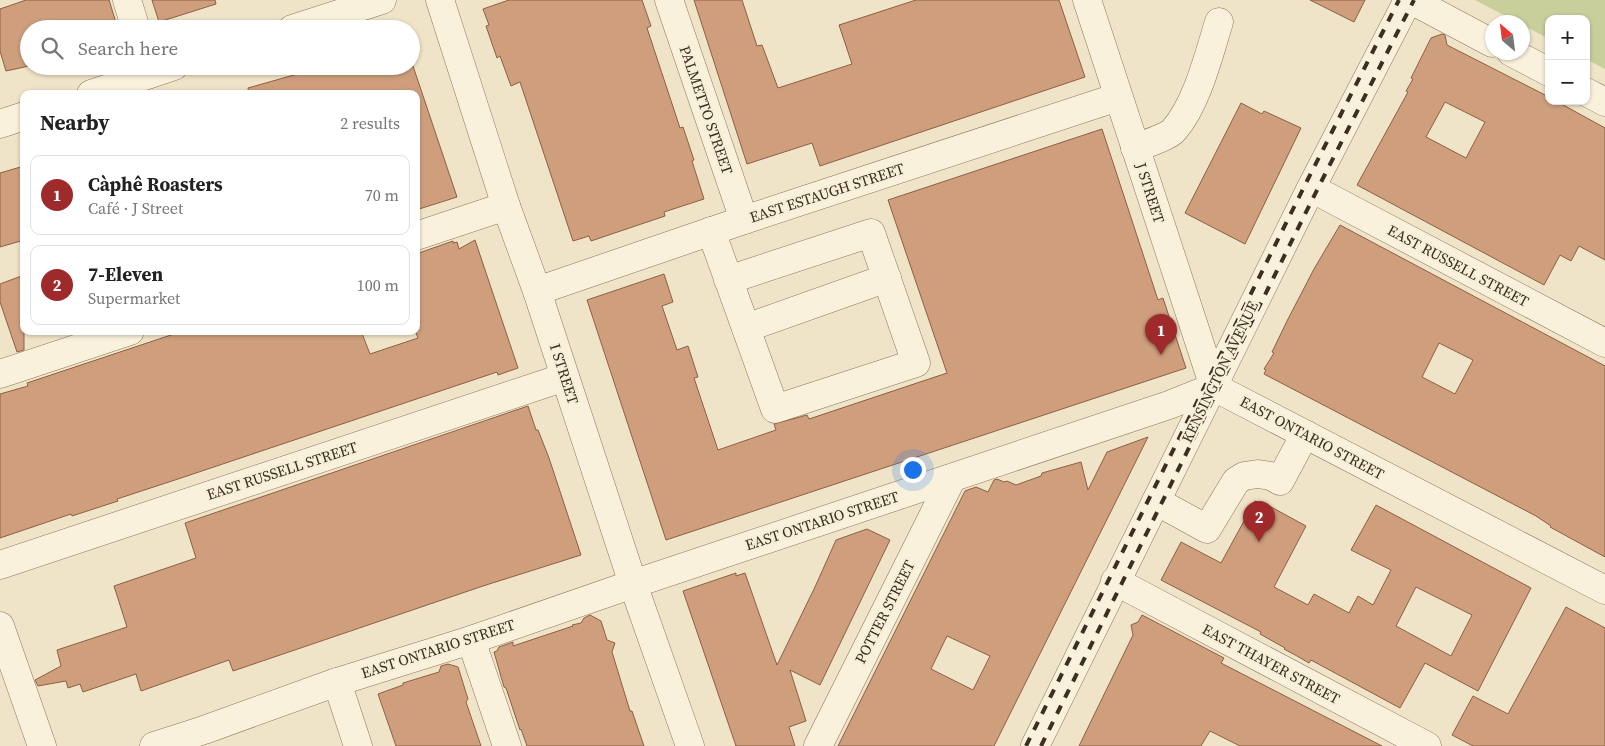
<!DOCTYPE html>
<html lang="en">
<head>
<meta charset="utf-8">
<style>
	:root { --surface:#fff; --page:#f6f6f6; --text:#222; --muted:#767676; --line:#e0e0e0; --accent:#9e2a2b }
	body { margin:0; font-family:"Source Serif 4",serif; background:var(--page); color:var(--text) }
	.controls { position:absolute; right:15px; top:15px; display:grid; overflow:hidden; border-radius:10px; box-shadow:0 1px 4px #0004 }
	.controls button { width:45px; height:45px; display:grid; place-items:center; padding:0; border:0; border-bottom:1px solid var(--line); background:var(--surface); color:var(--text); font:25px sans-serif }
	.compass { position:absolute; left:1485px; top:15px; width:45px; height:45px; border-radius:50%; background:var(--surface); box-shadow:0 1px 4px #0004; rotate:332deg }
	.you { position:absolute; left:912px; top:469px; width:18px; height:18px; margin:-12px; border:4px solid #fff; border-radius:50%; background:#1a73e8; box-shadow:0 0 0 8px #1a73e833 }
	.badge { display:grid; place-items:center; width:32px; height:32px; border-radius:50%; background:var(--accent); color:#fff; font-size:16px; font-weight:700 }
	.pin { position:absolute; translate:-50% -41px; filter:drop-shadow(0 1px 2px #0008) }
	.pin::after { content:''; position:absolute; top:26px; width:18px; height:15px; background:inherit; clip-path:polygon(0 0,100% 0,50% 100%) }
	.list { margin:0; padding:0; list-style:none }
	h2 { display:flex; justify-content:space-between; align-items:center; height:65px; margin:0; padding:0 20px; font-size:21px }
	h2 small { font-size:16px; font-weight:400; color:var(--muted) }
	.list li { display:grid; grid-template-columns:32px 1fr auto; gap:15px; align-items:center; box-sizing:border-box; height:80px; margin:0 10px 10px; padding:0 10px; border:1px solid var(--line); border-radius:10px }
	.list b { display:block; font-size:19px; white-space:nowrap }
	.list p { margin:0; font-size:16px; white-space:nowrap; color:var(--muted) }
	.list em { font-size:16px; font-style:normal; color:var(--muted) }
	.icon { flex:none; width:28px; height:28px; fill:none; stroke:currentColor; stroke-width:2; stroke-linecap:round; stroke-linejoin:round }
	.map { position:relative; flex:none; width:1605px; height:746px; overflow:hidden }
	.search { position:absolute; background:var(--surface); box-shadow:0 1px 4px #0004; left:20px; top:20px; width:400px; height:55px; display:flex; align-items:center; gap:12px; box-sizing:border-box; padding:0 18px; border-radius:28px; color:var(--muted); font-size:19px }
	.panel { position:absolute; background:var(--surface); box-shadow:0 1px 4px #0004; left:20px; top:90px; width:400px; height:245px; border-radius:10px }
	.map>svg:first-child { display:block }
</style>
</head>
<body>
<div class="map">
<svg width="1605" height="746" viewBox="0 0 1605 746">
	<rect width="100%" height="100%" fill="#f0e4c8"/>
	<!-- green -->
	<polygon fill="#c9cf9b" points="1475,0 1605,0 1605,69 1586,59 1586,19 1549,19 1549,39 1523,25 1522,22 1517,22"/>
	<!-- building -->
	<g fill="#cf9f7d" stroke="#8d5f41" fill-rule="evenodd">
		<polygon points="26,0 109,0 118,29 29,29 29,66 6,71 0,51 0,9"/>
		<polygon points="152,0 215,0 216,4 159,22"/>
		<polygon points="509,0 642,0 651,26 647,28 680,128 683,127 694,160 692,161 704,199 664,212 665,216 591,241 589,236 573,241 520,82 511,86 500,56 497,58 486,26 489,25 483,9"/>
		<polygon points="694,0 742,0 757,46 762,45 778,88 852,64 839,25 916,0 1059,0 1085,77 820,166 812,143 747,164"/>
		<polygon points="1310,0 1365,0 1354,22"/>
		<path d="M 1442,34 L 1445,35 L 1447,45 L 1549,97 L 1549,101 L 1556,101 L 1605,128 L 1605,260 L 1579,246 L 1571,261 L 1560,255 L 1544,285 L 1357,185 L 1408,92 L 1406,91 L 1413,79 L 1411,78 L 1431,38 ZM 1445,102 L 1485,122 L 1466,158 L 1426,137 Z"/>
		<polygon points="319,66 413,66 457,197 416,210 416,94 249,94 248,88 308,71"/>
		<polygon points="1241,103 1262,114 1264,111 1301,128 1245,244 1185,213"/>
		<polygon points="1102,129 1158,300 1163,298 1186,368 666,540 587,300 664,274 673,302 662,306 677,350 688,346 698,377 694,378 718,450 776,430 774,424 807,415 809,419 947,373 888,200"/>
		<polygon points="24,166 24,240 0,247 0,173"/>
		<path d="M 1340,225 L 1605,366 L 1605,557 L 1550,527 L 1551,526 L 1536,516 L 1264,374 L 1266,370 L 1264,369 L 1274,353 L 1272,352 L 1288,319 L 1314,269 ZM 1439,343 L 1473,360 L 1455,394 L 1422,377 Z"/>
		<polygon points="475,240 518,368 498,375 497,372 178,479 117,499 118,501 72,516 71,514 0,538 0,394 28,386 27,383 183,331 361,331 370,354 418,338 416,333 416,254 453,241 453,243 457,242 459,249"/>
		<polygon points="24,275 24,350 17,352 0,302 0,284"/>
		<polygon points="528,406 536,430 538,430 549,458 581,555 483,586 233,671 229,660 141,691 136,674 83,692 80,684 68,688 66,681 38,686 35,680 61,666 57,650 127,627 114,586 196,558 185,523"/>
		<path d="M 1148,437 L 994,746 L 838,746 L 965,491 L 976,487 L 988,492 L 994,480 L 997,479 L 1004,482 L 1007,481 L 1016,485 L 1041,476 L 1042,473 L 1081,462 L 1088,490 L 1107,452 ZM 947,636 L 990,656 L 973,690 L 931,669 Z"/>
		<path d="M 1255,501 L 1261,504 L 1262,502 L 1306,526 L 1274,587 L 1308,605 L 1314,594 L 1349,613 L 1358,596 L 1373,605 L 1391,570 L 1351,550 L 1376,505 L 1531,588 L 1478,691 L 1425,663 L 1400,708 L 1311,660 L 1309,663 L 1297,656 L 1284,649 L 1285,648 L 1260,634 L 1261,632 L 1161,580 L 1181,542 L 1221,563 ZM 1416,587 L 1472,615 L 1451,656 L 1396,626 Z"/>
		<polygon points="867,529 890,540 820,685 790,670 806,721 789,727 795,746 736,746 683,591 736,573 736,576 745,573 777,665 815,587 836,540"/>
		<polygon points="1566,607 1605,628 1605,746 1473,746 1452,735 1473,696 1508,714"/>
		<polygon points="590,615 601,621 607,640 615,643 612,652 630,711 632,711 644,746 527,746 521,729 520,730 506,688 504,687 494,652 497,651 499,647 513,642 513,646 573,626 572,625 581,623 584,618"/>
		<polygon points="1142,615 1224,658 1221,663 1382,746 1240,746 1210,731 1201,746 1079,746 1133,635 1131,625 1138,622"/>
		<polygon points="448,664 458,667 468,699 466,702 481,746 396,746 378,694 403,685 403,683 439,672 441,666"/>
	</g>
	<g fill="none" stroke-linecap="round" stroke-linejoin="round">
		<!-- minor casing -->
		<g stroke="#8d765c" stroke-width="29">
			<g id="minor">
				<polyline points="127,0 136,29"/>
				<polyline points="440,0 506,206 537,291 633,584 690,746"/>
				<polyline points="669,0 744,220"/>
				<polyline points="1087,0 1214,387"/>
				<polyline points="1411,0 1492,43"/>
				<polyline points="292,29 382,0"/>
				<polyline points="1511,52 1549,72"/>
				<polyline points="1586,92 1605,102"/>
				<polyline points="91,94 174,66"/>
				<polyline points="0,124 24,116"/>
				<path d="M 1135,148 C 1145,144 1168,137 1174,130 C 1197,104 1209,54 1219,22"/>
				<polyline points="1311,188 1605,343"/>
				<polyline points="711,231 775,409 916,363 871,233 728,280"/>
				<polyline points="416,236 506,206"/>
				<polyline points="537,291 744,220 1118,97"/>
				<polyline points="746,328 887,278"/>
				<polyline points="0,374 130,331"/>
				<polyline points="1214,387 1605,590"/>
				<polyline points="1156,501 1207,529 1236,481 1244,476 1258,474 1271,476 1280,481 1305,434"/>
				<polyline points="0,565 565,377"/>
				<polyline points="1115,581 1427,746"/>
				<polyline points="0,626 42,746"/>
				<polyline points="471,640 507,746"/>
				<polyline points="337,682 358,746"/>
				<polyline points="154,746 204,730 337,682 471,640 633,584 1169,405 1214,387"/>
				<polyline points="818,746 952,478"/>
				<polyline points="1035,746 1311,188 1408,0"/>
			</g>
		</g>
		<!-- minor -->
		<use href="#minor" stroke="#faf1dc" stroke-width="28"/>
		<!-- rail -->
		<g stroke="#3d2e20" stroke-width="4" stroke-dasharray="9 9" stroke-linecap="butt">
			<polyline points="1026,746 1308,179 1399,0"/>
			<polyline points="1041,746 1319,186 1414,0"/>
		</g>
	</g>
	<g text-anchor="middle" stroke-width="4.5" stroke-linejoin="round" paint-order="stroke">
		<!-- street labels -->
		<g font-size="15" fill="#3d2e20" stroke="#f7eed8">
			<text transform="translate(706 110) rotate(71)" y="5">PALMETTO STREET</text>
			<text transform="translate(827 193) rotate(-18)" y="5">EAST ESTAUGH STREET</text>
			<text transform="translate(1150 193) rotate(72)" y="5">J STREET</text>
			<text transform="translate(1458 266) rotate(28)" y="5">EAST RUSSELL STREET</text>
			<text transform="translate(1220 372) rotate(-64)" y="5">KENSINGTON AVENUE</text>
			<text transform="translate(564 374) rotate(72)" y="5">I STREET</text>
			<text transform="translate(1312 438) rotate(28)" y="5">EAST ONTARIO STREET</text>
			<text transform="translate(282 471) rotate(-18)" y="5">EAST RUSSELL STREET</text>
			<text transform="translate(822 521) rotate(-18)" y="5">EAST ONTARIO STREET</text>
			<text transform="translate(885 612) rotate(-63)" y="5">POTTER STREET</text>
			<text transform="translate(438 649) rotate(-18)" y="5">EAST ONTARIO STREET</text>
			<text transform="translate(1271 664) rotate(28)" y="5">EAST THAYER STREET</text>
		</g>
	</g>
</svg>
<div class="controls">
<button>+</button>
<button>−</button>
</div>
<svg class="compass" viewBox="-18 -18 36 36"><path d="M0-13l5 13h-10z" fill="#e53935"/><path d="M0 13l5-13h-10z" fill="#767676"/></svg>
<div class="you"></div>
<div class="pin badge" style="left:1161px;top:355px">1</div>
<div class="pin badge" style="left:1259px;top:542px">2</div>
<div class="search"><svg class="icon" aria-label="search" viewBox="0 0 24 24"><circle cx="10" cy="10" r="6"/><path d="M15 15l6 6"/></svg>Search here</div>
<section class="panel">
<h2>Nearby<small>2 results</small></h2>
<ul class="list">
<li><span class="badge">1</span><div><b>Càphê Roasters</b><p>Café · J Street</p></div><em>70 m</em></li>
<li><span class="badge">2</span><div><b>7-Eleven</b><p>Supermarket</p></div><em>100 m</em></li>
</ul>
</section>
</div>
</body>
</html>
